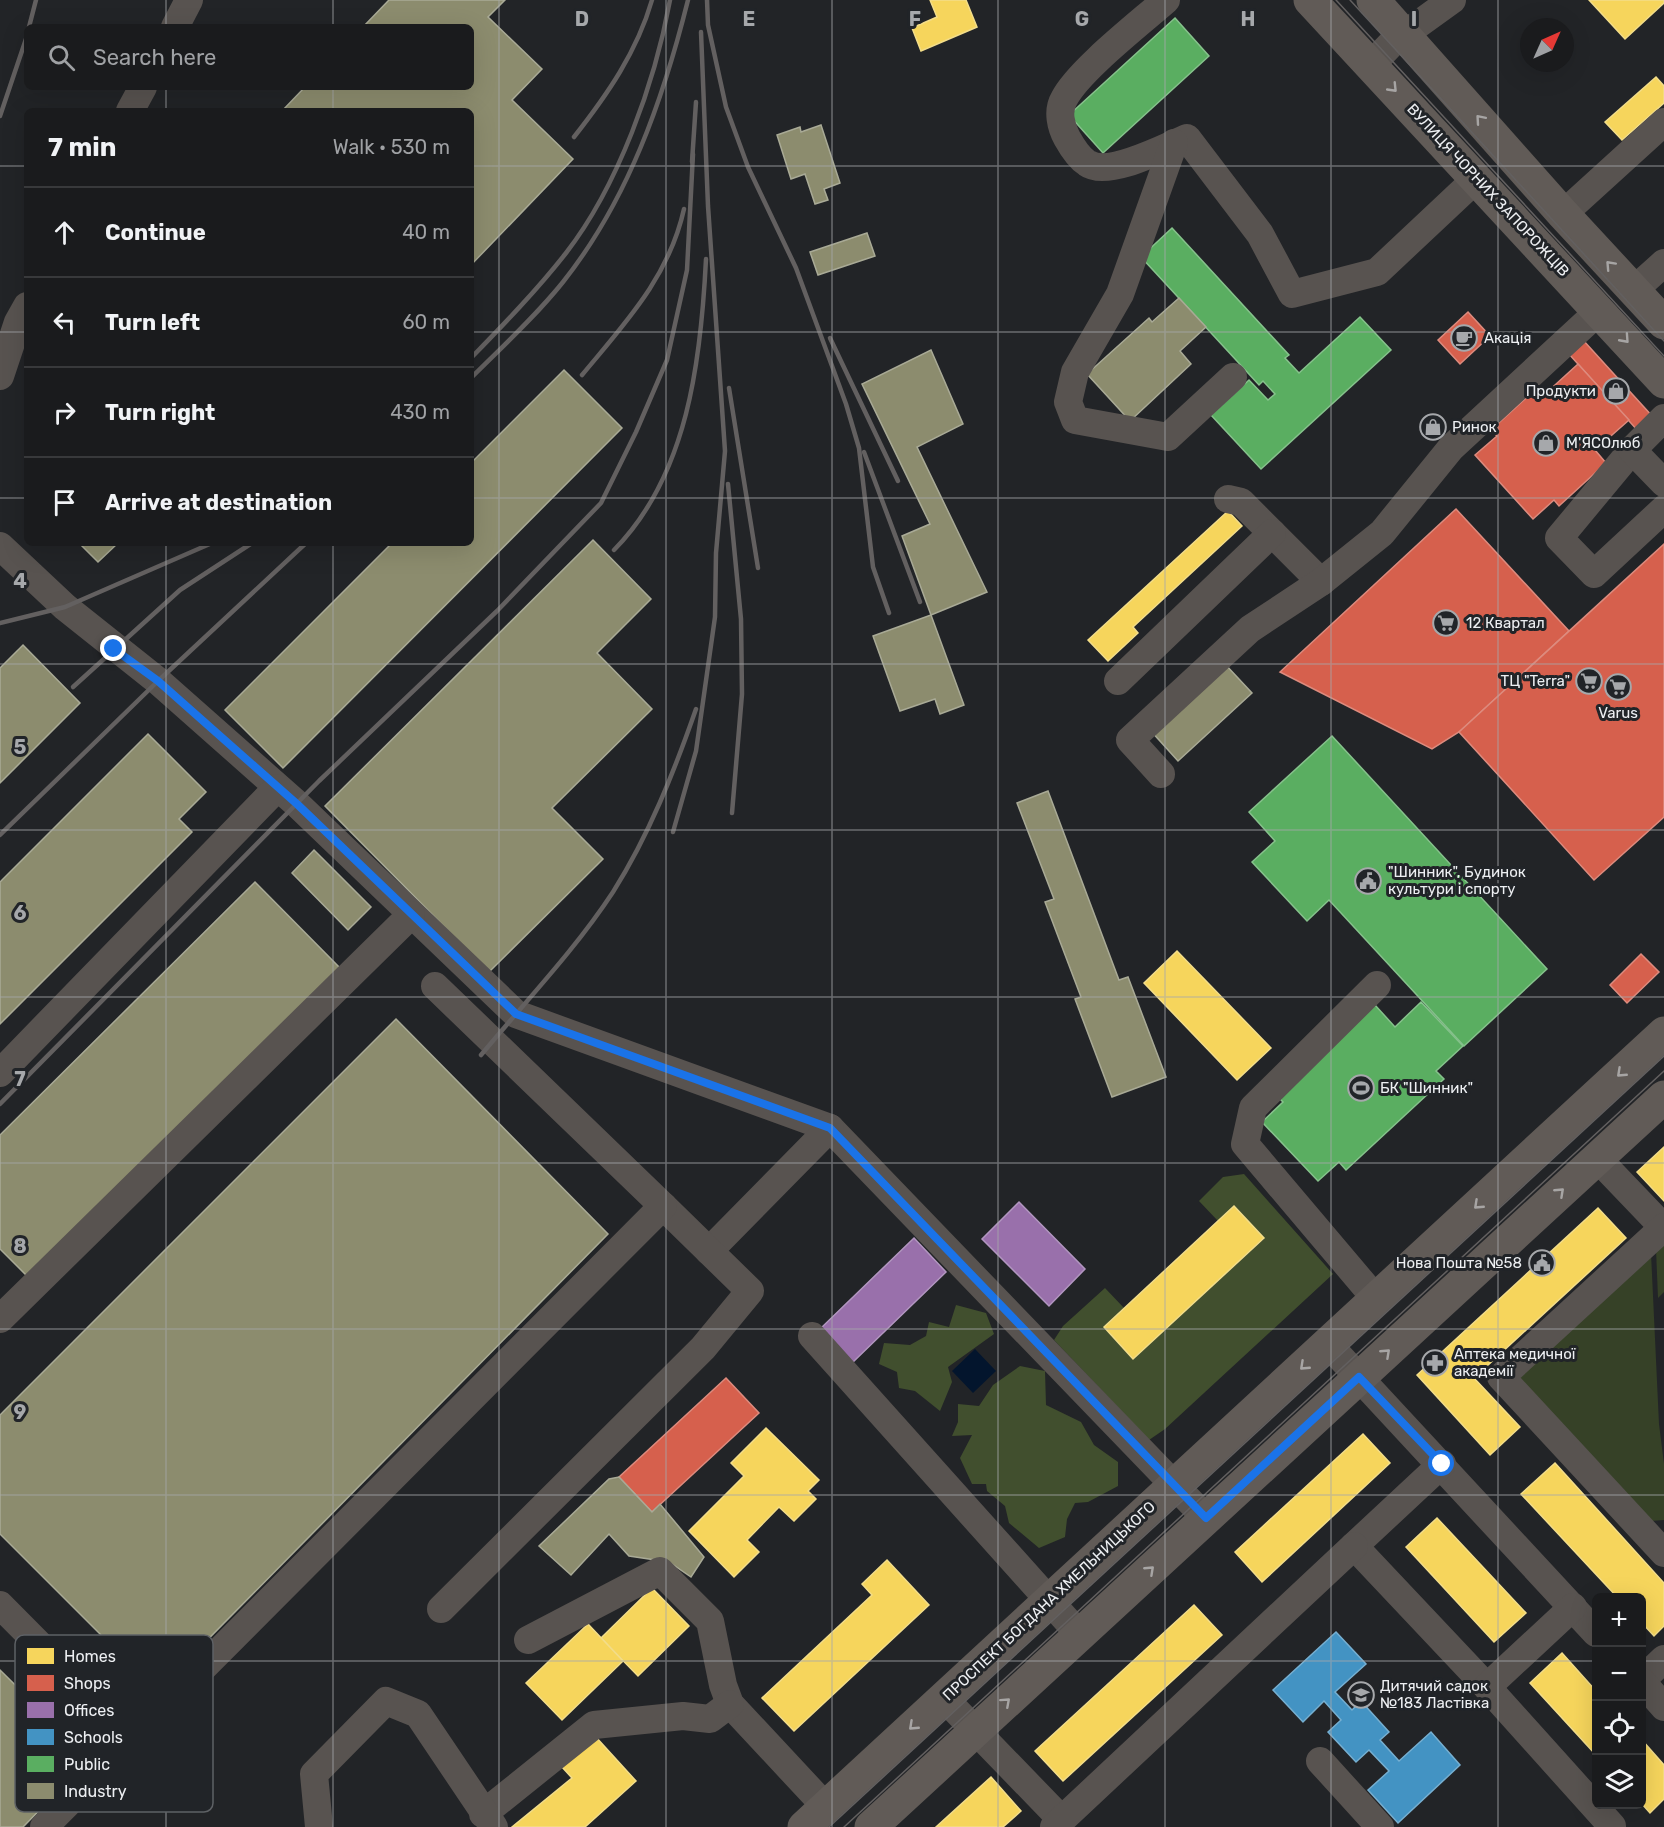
<!DOCTYPE html>
<html lang="en">
<head>
<meta charset="utf-8">
<style>
	:root { --surface:#1a1b1d; --page:#27282a; --text:#f1f3f6; --muted:#9fa1a4; --line:#38393b }
	body { margin:0; font-family:Rubik,sans-serif; background:var(--page); color:var(--text) }
	.controls { position:absolute; right:18px; bottom:18px; display:grid; overflow:hidden; border-radius:9px; box-shadow:0 6px 24px #0002 }
	.controls button { width:54px; height:54px; display:grid; place-items:center; padding:0; border:0; border-bottom:2px solid var(--line); background:var(--surface); color:var(--text); font:30px sans-serif }
	.compass { position:absolute; left:1520px; top:18px; width:54px; height:54px; border-radius:50%; background:var(--surface); box-shadow:0 6px 24px #0002; rotate:45deg }
	.stop { position:absolute; width:18px; height:18px; margin:-14px; border:4px solid #1a73e8; border-radius:50%; background:#fff }
	.stop.end { background:#1a73e8; border-color:#fff; box-shadow:0 2px 6px #0008 }
	.list { margin:0; padding:0; list-style:none }
	h2 { display:flex; justify-content:space-between; align-items:center; height:78px; margin:0; padding:0 24px; font-size:26px }
	h2 small { font-size:20px; font-weight:400; color:var(--muted) }
	.list li { display:grid; grid-template-columns:39px 1fr auto; gap:18px; align-items:center; box-sizing:border-box; height:90px; padding:0 24px; border-top:2px solid var(--line) }
	.list b { display:block; font-size:22px; white-space:nowrap }
	.list em { font-size:20px; font-style:normal; color:var(--muted) }
	.icon { flex:none; width:33px; height:33px; fill:none; stroke:currentColor; stroke-width:2; stroke-linecap:round; stroke-linejoin:round }
	.map { position:relative; flex:none; width:1664px; height:1827px; overflow:hidden }
	.search { position:absolute; background:var(--surface); box-shadow:0 6px 24px #0002; left:24px; top:24px; width:450px; height:66px; display:flex; align-items:center; gap:15px; box-sizing:border-box; padding:0 21px; border-radius:9px; color:var(--muted); font-size:22px }
	.panel { position:absolute; background:var(--surface); box-shadow:0 6px 24px #0002; left:24px; top:108px; width:450px; height:438px; border-radius:9px }
	.map>svg:first-child { display:block }
</style>
</head>
<body>
<div class="map">
<svg width="1664" height="1827" viewBox="0 0 1664 1827">
	<rect width="100%" height="100%" fill="#222427"/>
	<!-- green -->
	<g fill="#364127">
		<polygon points="1664,1241 1664,1292 1658,1298 1656,1249"/>
		<polygon points="1651,1253 1659,1424 1664,1464 1664,1520 1651,1521 1522,1387 1520,1373"/>
	</g>
	<!-- forest -->
	<g fill="#414f2e">
		<polygon points="1244,1174 1333,1274 1165,1429 1149,1440 1054,1340 1063,1326 1105,1288 1124,1308 1104,1327 1133,1359 1264,1239 1235,1207 1218,1221 1199,1201 1223,1177"/>
		<polygon points="956,1305 986,1313 994,1334 948,1367 952,1382 940,1411 915,1391 899,1388 897,1372 879,1364 884,1343 910,1345 926,1336 929,1322 949,1327"/>
		<polygon points="1020,1366 1045,1371 1046,1405 1081,1422 1094,1445 1118,1462 1118,1486 1088,1502 1075,1503 1067,1519 1065,1537 1039,1548 1009,1523 1005,1506 987,1491 986,1484 972,1484 960,1458 972,1435 952,1436 958,1422 958,1404 979,1406 993,1385"/>
	</g>
	<!-- water -->
	<polygon fill="#03152d" points="975,1349 996,1371 973,1393 952,1371"/>
	<!-- homes -->
	<g fill="#f6d55c" stroke="#f3dd89" stroke-width="1.5">
		<polygon points="930,0 966,0 977,27 921,51 912,28 937,17"/>
		<polygon points="1589,0 1664,0 1664,3 1625,39"/>
		<polygon points="1656,77 1664,86 1664,103 1622,140 1605,122"/>
		<polygon points="1228,511 1242,526 1133,627 1138,633 1108,661 1088,640"/>
		<polygon points="1177,951 1271,1048 1237,1080 1144,983"/>
		<polygon points="1664,1147 1664,1201 1637,1172"/>
		<polygon points="1234,1206 1264,1238 1133,1359 1104,1327"/>
		<polygon points="1598,1208 1626,1238 1474,1378 1520,1427 1490,1455 1417,1375"/>
		<polygon points="766,1428 819,1480 808,1491 816,1499 794,1521 779,1507 747,1540 759,1552 734,1577 689,1531 744,1476 731,1463"/>
		<polygon points="1363,1434 1390,1463 1262,1582 1235,1552"/>
		<polygon points="1555,1463 1664,1583 1664,1626 1654,1636 1642,1623 1642,1598 1618,1598 1521,1494"/>
		<polygon points="1437,1518 1526,1613 1494,1642 1406,1547"/>
		<polygon points="887,1560 929,1605 794,1731 762,1698 872,1595 862,1584"/>
		<polygon points="652,1588 689,1626 638,1676 601,1638"/>
		<polygon points="1194,1605 1222,1635 1063,1781 1035,1751"/>
		<polygon points="588,1624 623,1661 562,1720 526,1683"/>
		<polygon points="1562,1653 1596,1691 1596,1755 1530,1683"/>
		<polygon points="595,1736 636,1781 585,1827 512,1827 572,1778 562,1767"/>
		<polygon points="1642,1740 1664,1765 1664,1799 1650,1813 1642,1804"/>
		<polygon points="991,1777 1021,1811 1003,1827 936,1827"/>
	</g>
	<!-- shops -->
	<g fill="#d6604d" stroke="#dd8b7e" stroke-width="1.5">
		<polygon points="1468,312 1490,336 1460,364 1438,340"/>
		<polygon points="1583,340 1653,417 1638,431 1569,354"/>
		<polygon points="1578,364 1629,420 1595,450 1606,463 1559,506 1554,500 1533,519 1475,455 1497,436 1491,430 1537,388 1544,395"/>
		<polygon points="1456,509 1569,631 1459,732 1432,749 1280,672"/>
		<polygon points="1664,544 1664,817 1594,880 1459,732"/>
		<polygon points="1641,954 1659,972 1627,1003 1610,985"/>
		<polygon points="726,1378 759,1413 652,1512 619,1477"/>
	</g>
	<!-- offices -->
	<g fill="#9970ab" stroke="#b296c0" stroke-width="1.5">
		<polygon points="1019,1202 1085,1269 1049,1306 982,1239"/>
		<polygon points="914,1238 946,1272 851,1364 819,1330"/>
	</g>
	<!-- schools -->
	<polygon fill="#4393c3" stroke="#76afd1" stroke-width="1.5" points="1336,1632 1366,1664 1335,1692 1352,1710 1361,1701 1389,1732 1380,1740 1399,1761 1431,1732 1460,1765 1398,1823 1368,1790 1389,1771 1369,1750 1356,1762 1328,1732 1341,1720 1324,1701 1303,1722 1273,1690"/>
	<!-- public -->
	<g fill="#5aae61" stroke="#86c28c" stroke-width="1.5">
		<polygon points="1175,18 1209,56 1103,153 1069,115"/>
		<polygon points="1172,228 1289,355 1285,358 1299,373 1360,317 1391,350 1261,469 1211,415 1249,380 1268,400 1275,394 1263,381 1259,385 1141,257"/>
		<polygon points="1332,736 1547,969 1464,1046 1329,900 1307,921 1252,862 1275,841 1249,812"/>
		<polygon points="1421,1002 1463,1046 1436,1071 1444,1079 1346,1170 1339,1162 1318,1181 1262,1122 1283,1102 1277,1096 1375,1005 1395,1027"/>
	</g>
	<!-- industry -->
	<g fill="#8c8c6e" stroke="#a9aa96" stroke-width="1.5">
		<polygon points="389,0 505,0 488,17 542,69 512,100 573,159 471,265 471,111 282,111 305,87 471,87 471,27 363,27"/>
		<polygon points="821,125 840,183 824,189 828,200 815,204 805,174 791,179 777,135 800,127 801,132"/>
		<polygon points="867,233 875,256 818,275 810,252"/>
		<polygon points="1179,298 1206,327 1180,351 1191,364 1130,421 1087,374 1149,318 1152,322"/>
		<polygon points="931,350 963,424 917,447 987,592 931,615 902,536 930,524 862,384"/>
		<polygon points="564,370 622,428 283,768 225,710 392,543 471,543 471,463"/>
		<polygon points="593,540 651,599 597,653 652,709 552,808 603,859 489,972 325,806"/>
		<polygon points="79,543 118,543 98,562"/>
		<polygon points="931,615 964,705 940,714 935,699 900,711 873,636"/>
		<polygon points="23,645 80,703 0,783 0,668"/>
		<polygon points="1224,663 1252,693 1178,761 1150,730"/>
		<polygon points="148,734 206,792 179,819 192,832 0,1024 0,882"/>
		<polygon points="1048,791 1119,980 1128,977 1166,1077 1112,1097 1075,999 1081,997 1045,902 1054,899 1017,803"/>
		<polygon points="314,850 371,907 348,930 292,873"/>
		<polygon points="255,882 342,970 30,1279 0,1249 0,1135"/>
		<polygon points="396,1019 608,1234 157,1691 0,1534 0,1415"/>
		<polygon points="619,1477 652,1512 660,1504 704,1557 691,1577 669,1562 629,1556 609,1534 571,1575 539,1546 609,1479"/>
		<polygon points="0,1670 90,1759 23,1827 0,1827"/>
	</g>
	<g fill="none" stroke-linecap="round" stroke-linejoin="round">
		<!-- minor -->
		<g stroke="#585350" stroke-width="28">
			<path d="M 1166,0 C 1140,23 1078,71 1064,99 C 1057,111 1061,127 1067,138 C 1072,147 1079,158 1087,163 C 1108,178 1165,147 1187,138 L 1260,234 L 1292,294 L 1377,272 L 1476,179"/>
			<polyline points="175,27 189,0"/>
			<polyline points="1371,65 1391,44 1452,0"/>
			<polyline points="130,111 143,87"/>
			<polyline points="1174,143 1120,294 1075,372 1068,402 1075,420 1168,437 1233,377"/>
			<polyline points="1563,214 1664,122"/>
			<polyline points="1634,290 1664,263"/>
			<polyline points="0,376 18,322 27,306"/>
			<polyline points="1664,418 1632,450 1559,538 1594,574 1664,509"/>
			<polyline points="1632,450 1664,483"/>
			<polyline points="1228,499 1241,502 1321,582"/>
			<polyline points="0,546 65,607 158,681 297,804 516,1014 830,1128 1206,1518"/>
			<polyline points="1118,681 1272,533"/>
			<polyline points="1161,774 1130,740 1250,629 1321,582 1382,533 1451,448 1599,311"/>
			<polyline points="0,1073 277,788"/>
			<polyline points="1597,1158 1664,1228"/>
			<polyline points="1664,1227 1501,1377 1664,1553"/>
			<polyline points="709,1251 830,1128"/>
			<polyline points="1376,1299 1245,1144 1253,1108 1377,985"/>
			<polyline points="0,1319 411,915"/>
			<polyline points="812,1336 1080,1635"/>
			<polyline points="1328,1344 1596,1633"/>
			<polyline points="1442,1464 1354,1546 1487,1687 1612,1826"/>
			<polyline points="0,1605 132,1738"/>
			<polyline points="441,1609 703,1348 750,1291 663,1206"/>
			<polyline points="528,1640 660,1571 710,1621 723,1685 730,1704 826,1807"/>
			<polyline points="1642,1680 1664,1659"/>
			<polyline points="1642,1682 1664,1707"/>
			<polyline points="1487,1687 1573,1607"/>
			<polyline points="944,1698 1061,1819"/>
			<polyline points="1320,1761 1380,1827"/>
			<polyline points="483,1814 594,1725 683,1716 710,1719 730,1704"/>
			<polyline points="44,1827 663,1206 435,986"/>
			<polyline points="319,1827 314,1774 386,1701 418,1714 494,1827"/>
			<polyline points="1054,1827 1354,1546"/>
		</g>
		<!-- major -->
		<g stroke="#615b57" stroke-width="33">
			<polyline points="1310,0 1664,382"/>
			<polyline points="1373,0 1563,214 1664,323"/>
			<polyline points="804,1827 1664,1033"/>
			<polyline points="871,1827 1664,1097"/>
		</g>
		<!-- tram -->
		<g stroke="#636060" stroke-width="1.5">
			<polyline points="1336,0 1664,356"/>
			<polyline points="1350,0 1664,341"/>
			<polyline points="829,1827 1664,1056"/>
			<polyline points="844,1827 1664,1071"/>
		</g>
		<!-- rail -->
		<g stroke="#636060" stroke-width="4.5">
			<polyline points="707,0 708,25 726,107 748,167 796,268 846,404 859,448 873,567 889,613"/>
			<polyline points="29,27 36,0"/>
			<polyline points="0,116 27,36"/>
			<path d="M 574,137 C 607,95 637,52 652,0"/>
			<polyline points="692,162 696,102"/>
			<polyline points="830,338 898,481"/>
			<path d="M 471,358 C 504,324 537,290 566,253 C 618,186 655,83 670,0"/>
			<path d="M 582,375 C 625,323 669,277 684,209"/>
			<path d="M 471,378 C 502,347 535,317 563,282 C 628,200 663,100 688,0"/>
			<polyline points="729,388 758,568"/>
			<polyline points="864,452 920,602"/>
			<polyline points="728,484 741,619 742,694 732,813"/>
			<path d="M 614,550 C 688,475 701,360 706,259"/>
			<polyline points="0,623 65,607 212,543"/>
			<polyline points="73,687 180,590 252,543"/>
			<polyline points="673,832 696,751 715,617 716,553 725,451 708,206 701,32"/>
			<polyline points="0,835 158,681 306,543"/>
			<path d="M 481,1055 C 525,1002 575,950 613,892 C 649,835 674,772 696,709"/>
			<polyline points="0,1104 319,781 497,611 601,503 636,432 667,360 687,270 693,154"/>
		</g>
	</g>
	<!-- one-way arrows -->
	<defs><path id="oneway-chevron" d="M-2-3.5L2.5 0L-2 3.5" fill="none" stroke-width="1.6" stroke-linecap="round" stroke-linejoin="round" transform="scale(1.5)"/></defs>
	<g stroke="#a7a5a4">
		<use href="#oneway-chevron" transform="translate(1393 88) rotate(46)"/>
		<use href="#oneway-chevron" transform="translate(1480 119) rotate(-131)"/>
		<use href="#oneway-chevron" transform="translate(1610 265) rotate(-133)"/>
		<use href="#oneway-chevron" transform="translate(1625 339) rotate(48)"/>
		<use href="#oneway-chevron" transform="translate(1621 1073) rotate(137)"/>
		<use href="#oneway-chevron" transform="translate(1560 1192) rotate(-43)"/>
		<use href="#oneway-chevron" transform="translate(1478 1205) rotate(137)"/>
		<use href="#oneway-chevron" transform="translate(1386 1353) rotate(-43)"/>
		<use href="#oneway-chevron" transform="translate(1304 1366) rotate(137)"/>
		<use href="#oneway-chevron" transform="translate(1150 1570) rotate(-43)"/>
		<use href="#oneway-chevron" transform="translate(1006 1702) rotate(-42)"/>
		<use href="#oneway-chevron" transform="translate(913 1726) rotate(137)"/>
	</g>
	<g fill="none" stroke-linecap="round" stroke-linejoin="round">
		<!-- route -->
		<polyline stroke="#1a73e8" stroke-width="8" points="114,649 158,681 297,804 516,1014 830,1128 1206,1518 1359,1377 1442,1464"/>
	</g>
	<!-- grid -->
	<path fill="none" stroke="#a6a8ab" stroke-width="1.5" stroke-opacity="0.55" d="M 166,0 L 166,27M 333,0 L 333,27M 499,0 L 499,1827M 666,0 L 666,1827M 832,0 L 832,1827M 998,0 L 998,1827M 1165,0 L 1165,1827M 1331,0 L 1331,1827M 1498,0 L 1498,1827M 166,87 L 166,111M 333,87 L 333,111M 0,166 L 27,166M 471,166 L 1664,166M 0,332 L 27,332M 471,332 L 1664,332M 0,498 L 27,498M 471,498 L 1664,498M 166,543 L 166,1827M 333,543 L 333,1827M 0,664 L 1664,664M 0,830 L 1664,830M 0,997 L 1664,997M 0,1163 L 1664,1163M 0,1329 L 1664,1329M 0,1495 L 1664,1495M 0,1661 L 1596,1661M 1642,1661 L 1664,1661"/>
	<!-- icons -->
	<defs>
		<g id="cafe-ring" transform="scale(1.35)"><circle r="9.5" fill="#212428" stroke="#a6a8ab" stroke-width="1.5"/><path d="M-5.5-4.5H6V0H3Q3 3.5 0 3.5H-2.5Q-5.5 3.5-5.5 0ZM3-3.2v2h1.7v-2ZM-6 4.5H4V6H-6Z" fill="#a6a8ab"/></g>
		<g id="shop-ring" transform="scale(1.35)"><circle r="9.5" fill="#212428" stroke="#a6a8ab" stroke-width="1.5"/><path d="M-5-2.5h2.3a2.7 3.5 0 0 1 5.4 0H5L5.5 6h-11ZM-1.5-2.5h3a1.5 2.3 0 0 0-3 0Z" fill="#a6a8ab"/></g>
		<g id="supermarket-ring" transform="scale(1.35)"><circle r="9.5" fill="#212428" stroke="#a6a8ab" stroke-width="1.5"/><path d="M-6-5.5h2.5l.6 2H6L4.5 2H-2.5L-4.4-4H-6ZM-1.5 3.2a1.3 1.3 0 1 0 .1 0ZM3 3.2a1.3 1.3 0 1 0 .1 0Z" fill="#a6a8ab"/></g>
		<g id="civic-ring" transform="scale(1.35)"><circle r="9.5" fill="#212428" stroke="#a6a8ab" stroke-width="1.5"/><path d="M-.6-6.5H3V-4.5H.6V-3L4-1V1h2V6H-6V1h2V-1L-.6-3ZM-1.2 2.5V6h2.4V2.5Z" fill="#a6a8ab"/></g>
		<g id="stadium-ring" transform="scale(1.35)"><circle r="9.5" fill="#212428" stroke="#a6a8ab" stroke-width="1.5"/><path d="M0-5a6.5 5 0 1 0 0 10a6.5 5 0 1 0 0-10ZM-3.5-1.8h7v3.6h-7Z" fill="#a6a8ab"/></g>
		<g id="pharmacy-ring" transform="scale(1.35)"><circle r="9.5" fill="#212428" stroke="#a6a8ab" stroke-width="1.5"/><path d="M-2-6h4v4h4v4h-4v4h-4v-4h-4v-4h4Z" fill="#a6a8ab"/></g>
		<g id="school-ring" transform="scale(1.35)"><circle r="9.5" fill="#212428" stroke="#a6a8ab" stroke-width="1.5"/><path d="M0-5L7-2L0 1L-7-2ZM-4 1L0 2.5L4 1V4Q0 6-4 4Z" fill="#a6a8ab"/></g>
	</defs>
	<g fill-rule="evenodd">
		<use href="#cafe-ring" x="1464" y="338"/>
		<use href="#shop-ring" x="1616" y="391"/>
		<use href="#shop-ring" x="1433" y="427"/>
		<use href="#shop-ring" x="1546" y="443"/>
		<use href="#supermarket-ring" x="1446" y="623"/>
		<use href="#supermarket-ring" x="1589" y="681"/>
		<use href="#supermarket-ring" x="1618" y="687"/>
		<use href="#civic-ring" x="1368" y="881"/>
		<use href="#stadium-ring" x="1361" y="1088"/>
		<use href="#civic-ring" x="1542" y="1263"/>
		<use href="#pharmacy-ring" x="1435" y="1363"/>
		<use href="#school-ring" x="1361" y="1695"/>
	</g>
	<g text-anchor="middle" stroke-width="6" stroke-linejoin="round" paint-order="stroke">
		<!-- street labels -->
		<g font-size="15" fill="#edeff2" stroke="#212428">
			<text transform="translate(1488 190) rotate(47)" y="5">ВУЛИЦЯ ЧОРНИХ ЗАПОРОЖЦІВ</text>
			<text transform="translate(1049 1601) rotate(-43)" y="5">ПРОСПЕКТ БОГДАНА ХМЕЛЬНИЦЬКОГО</text>
		</g>
		<!-- poi labels -->
		<g font-size="15" fill="#edeff2" stroke="#212428" text-anchor="start">
			<text x="1484" y="343">Акація</text>
			<text x="1596" y="396" text-anchor="end">Продукти</text>
			<text x="1452" y="432">Ринок</text>
			<text x="1566" y="448">М'ЯСОлюб</text>
			<text x="1466" y="628">12 Квартал</text>
			<text x="1570" y="686" text-anchor="end">ТЦ "Terra"</text>
			<text x="1618" y="718" text-anchor="middle">Varus</text>
			<text x="1388" y="877">"Шинник", Будинок<tspan x="1388" dy="17">культури і спорту</tspan></text>
			<text x="1380" y="1093">БК "Шинник"</text>
			<text x="1522" y="1268" text-anchor="end">Нова Пошта №58</text>
			<text x="1454" y="1359">Аптека медичної<tspan x="1454" dy="17">академії</tspan></text>
			<text x="1380" y="1691">Дитячий садок<tspan x="1380" dy="17">№183 Ластівка</tspan></text>
		</g>
	</g>
	<!-- legend -->
	<rect x="15" y="1635" width="198" height="177" rx="9" fill="#212428" stroke="#5e6165" stroke-width="1.5"/>
	<rect x="27" y="1648" width="27" height="16" fill="#f6d55c"/>
	<rect x="27" y="1675" width="27" height="16" fill="#d6604d"/>
	<rect x="27" y="1702" width="27" height="16" fill="#9970ab"/>
	<rect x="27" y="1729" width="27" height="16" fill="#4393c3"/>
	<rect x="27" y="1756" width="27" height="16" fill="#5aae61"/>
	<rect x="27" y="1783" width="27" height="16" fill="#8c8c6e"/>
	<g font-size="16" fill="#edeff2">
		<text x="64" y="1662">Homes</text>
		<text x="64" y="1689">Shops</text>
		<text x="64" y="1716">Offices</text>
		<text x="64" y="1743">Schools</text>
		<text x="64" y="1770">Public</text>
		<text x="64" y="1797">Industry</text>
	</g>
	<g font-size="20" text-anchor="middle" font-weight="bold" fill="#a6a8ab" stroke="#212428" stroke-width="6" stroke-linejoin="round" paint-order="stroke">
		<text x="582" y="26">D</text>
		<text x="749" y="26">E</text>
		<text x="915" y="26">F</text>
		<text x="1082" y="26">G</text>
		<text x="1248" y="26">H</text>
		<text x="1414" y="26">I</text>
		<text x="20" y="588">4</text>
		<text x="20" y="754">5</text>
		<text x="20" y="920">6</text>
		<text x="20" y="1086">7</text>
		<text x="20" y="1253">8</text>
		<text x="20" y="1419">9</text>
	</g>
</svg>
<div class="controls">
<button>+</button>
<button>−</button>
<button><svg class="icon" aria-label="locate" viewBox="0 0 24 24"><circle cx="12" cy="12" r="6"/><path d="M12 2v4M12 18v4M2 12h4M18 12h4"/></svg></button>
<button><svg class="icon" aria-label="layers" viewBox="0 0 24 24"><path d="M12 4l9 5-9 5-9-5zM3 14l9 5 9-5"/></svg></button>
</div>
<svg class="compass" viewBox="-18 -18 36 36"><path d="M0-13l5 13h-10z" fill="#e53935"/><path d="M0 13l5-13h-10z" fill="#9fa1a4"/></svg>
<div class="stop" style="left:1442px;top:1464px"></div>
<div class="stop end" style="left:114px;top:649px"></div>
<div class="search"><svg class="icon" aria-label="search" viewBox="0 0 24 24"><circle cx="10" cy="10" r="6"/><path d="M15 15l6 6"/></svg>Search here</div>
<section class="panel">
<h2>7 min<small>Walk · 530 m</small></h2>
<ul class="list">
<li><svg class="icon" aria-label="ahead" viewBox="0 0 24 24"><path d="M12 20V5M6 11l6-6 6 6"/></svg><div><b>Continue</b></div><em>40 m</em></li>
<li><svg class="icon" aria-label="left" viewBox="0 0 24 24"><path d="M17 20v-9H6M10 6l-5 5 5 5"/></svg><div><b>Turn left</b></div><em>60 m</em></li>
<li><svg class="icon" aria-label="right" viewBox="0 0 24 24"><path d="M7 20v-9h11M14 6l5 5-5 5"/></svg><div><b>Turn right</b></div><em>430 m</em></li>
<li><svg class="icon" aria-label="arrive" viewBox="0 0 24 24"><path d="M6 21V4h12l-3 4 3 4H6"/></svg><div><b>Arrive at destination</b></div></li>
</ul>
</section>
</div>
</body>
</html>
